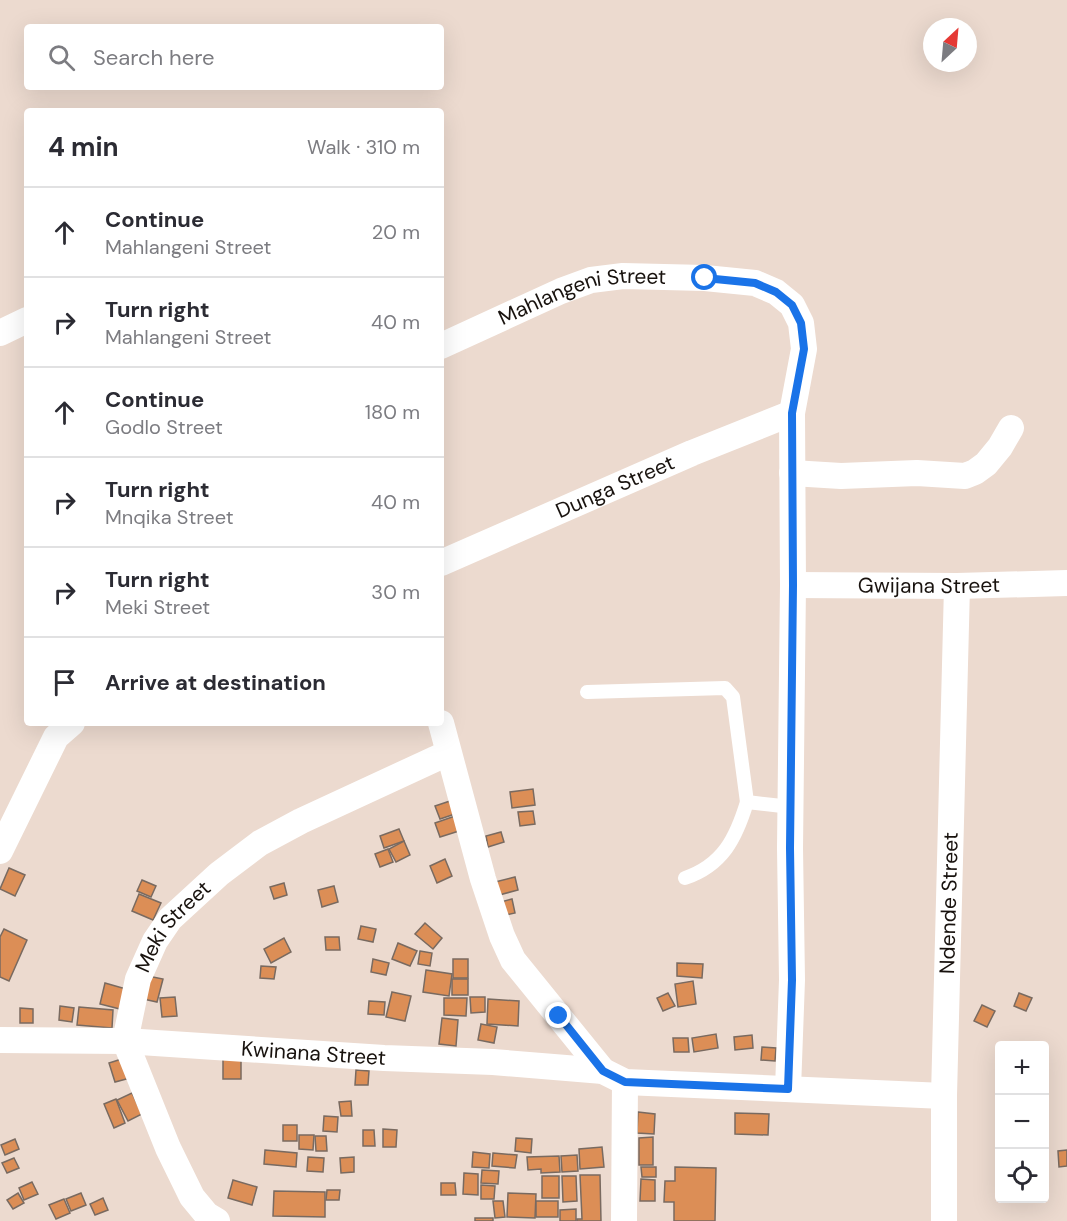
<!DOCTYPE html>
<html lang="en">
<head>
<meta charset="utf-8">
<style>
	:root { --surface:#fff; --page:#f7f7f7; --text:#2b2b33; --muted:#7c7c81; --line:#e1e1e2 }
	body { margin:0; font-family:"DM Sans",sans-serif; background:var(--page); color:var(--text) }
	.controls { position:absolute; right:18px; bottom:18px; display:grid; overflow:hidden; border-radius:6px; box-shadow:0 6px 24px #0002 }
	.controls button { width:54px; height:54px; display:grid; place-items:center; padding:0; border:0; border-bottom:2px solid var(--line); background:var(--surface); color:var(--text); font:30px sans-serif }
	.compass { position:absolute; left:923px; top:18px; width:54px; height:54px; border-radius:50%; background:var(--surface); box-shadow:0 6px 24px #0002; rotate:26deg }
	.stop { position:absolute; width:18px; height:18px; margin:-14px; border:4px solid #1a73e8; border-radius:50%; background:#fff }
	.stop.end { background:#1a73e8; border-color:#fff; box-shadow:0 2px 6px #0008 }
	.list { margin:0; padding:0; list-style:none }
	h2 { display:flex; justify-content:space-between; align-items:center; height:78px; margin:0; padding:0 24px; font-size:26px }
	h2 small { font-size:20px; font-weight:400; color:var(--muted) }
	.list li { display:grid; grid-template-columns:39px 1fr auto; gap:18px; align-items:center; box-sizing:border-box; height:90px; padding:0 24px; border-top:2px solid var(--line) }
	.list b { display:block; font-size:22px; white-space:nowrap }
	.list p { margin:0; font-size:20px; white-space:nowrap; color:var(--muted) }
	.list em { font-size:20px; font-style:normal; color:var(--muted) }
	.icon { flex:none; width:33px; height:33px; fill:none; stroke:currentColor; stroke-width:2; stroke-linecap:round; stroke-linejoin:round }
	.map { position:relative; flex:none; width:1067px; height:1221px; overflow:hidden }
	.search { position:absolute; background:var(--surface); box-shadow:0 6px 24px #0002; left:24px; top:24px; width:420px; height:66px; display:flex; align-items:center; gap:15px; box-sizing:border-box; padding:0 21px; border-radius:6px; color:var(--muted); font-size:22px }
	.panel { position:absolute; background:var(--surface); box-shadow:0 6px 24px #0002; left:24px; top:108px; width:420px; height:618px; border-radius:6px }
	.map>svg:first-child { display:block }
</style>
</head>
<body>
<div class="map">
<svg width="1067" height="1221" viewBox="0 0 1067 1221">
	<rect width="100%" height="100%" fill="#ecdacf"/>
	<!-- building -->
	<g fill="#dc8e56" stroke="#796a60" stroke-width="1.5">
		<polygon points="533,789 535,805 512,808 510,792"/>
		<polygon points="450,801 455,814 440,819 435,806"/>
		<polygon points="533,811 535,824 520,826 518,812"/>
		<polygon points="455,816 459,831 440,837 435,823"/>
		<polygon points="399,829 404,841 384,848 380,836"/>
		<polygon points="501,832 504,842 488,847 486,836"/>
		<polygon points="404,841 410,855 396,862 389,849"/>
		<polygon points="388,849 393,862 380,867 375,854"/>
		<polygon points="445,859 452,876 437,883 430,866"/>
		<polygon points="9,868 25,875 15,896 0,889"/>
		<polygon points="515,877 518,890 499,895 495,882"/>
		<polygon points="142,880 156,886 151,897 137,891"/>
		<polygon points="284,883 287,895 274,899 270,887"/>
		<polygon points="334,886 338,902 322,907 318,890"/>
		<polygon points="139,894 161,903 153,920 132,911"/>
		<polygon points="512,899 515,913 500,916 497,903"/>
		<polygon points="425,923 442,938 433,949 415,934"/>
		<polygon points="361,926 376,929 373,942 358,939"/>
		<polygon points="4,929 27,940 9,981 0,977 0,937"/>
		<polygon points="325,937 339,937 340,950 326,950"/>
		<polygon points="284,938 291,952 271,963 264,949"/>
		<polygon points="398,943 417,951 410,966 392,959"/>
		<polygon points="420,951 432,953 430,966 418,964"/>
		<polygon points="373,959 389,963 386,975 371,972"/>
		<rect x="453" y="959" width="15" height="19"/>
		<polygon points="677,963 703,964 702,978 677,976"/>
		<polygon points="261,966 276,967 274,979 260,978"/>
		<polygon points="426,970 452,974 449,996 423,992"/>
		<polygon points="148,976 163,979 157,1002 143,999"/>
		<rect x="452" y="979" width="16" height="16"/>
		<polygon points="693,981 696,1004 678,1007 675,984"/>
		<polygon points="105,983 126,989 120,1009 100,1004"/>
		<polygon points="392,992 411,996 405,1021 386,1017"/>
		<polygon points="668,993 675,1006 663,1011 657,998"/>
		<polygon points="1019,993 1032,998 1026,1011 1014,1006"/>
		<polygon points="175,997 177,1016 162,1017 160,998"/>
		<polygon points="470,997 485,997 485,1012 471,1013"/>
		<polygon points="444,998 467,998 466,1016 444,1015"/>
		<polygon points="488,999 519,1001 518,1026 487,1024"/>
		<polygon points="369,1001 385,1002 384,1015 368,1014"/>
		<polygon points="982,1005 995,1011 987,1027 974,1021"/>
		<polygon points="60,1006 74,1008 72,1022 59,1020"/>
		<polygon points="79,1007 113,1010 112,1028 77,1025"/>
		<polygon points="20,1008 33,1009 33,1023 20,1023"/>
		<polygon points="442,1018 458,1020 456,1046 439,1044"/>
		<polygon points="481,1024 497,1027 494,1043 478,1040"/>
		<polygon points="716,1034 718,1048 694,1052 692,1038"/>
		<polygon points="752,1035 753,1048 735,1050 734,1037"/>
		<polygon points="673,1038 688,1038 689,1052 674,1052"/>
		<polygon points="762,1047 776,1048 775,1061 761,1060"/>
		<polygon points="128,1057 134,1077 115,1082 109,1063"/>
		<rect x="223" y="1058" width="18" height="21"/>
		<polygon points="356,1070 369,1071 368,1085 355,1085"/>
		<polygon points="132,1093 142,1114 128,1121 117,1100"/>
		<polygon points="116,1099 125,1123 114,1128 104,1104"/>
		<polygon points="351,1101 352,1116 341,1116 339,1102"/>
		<polygon points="638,1112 655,1114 654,1134 637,1133"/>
		<polygon points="735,1113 769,1114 768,1135 735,1134"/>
		<polygon points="324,1116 338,1117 337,1132 323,1131"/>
		<rect x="283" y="1125" width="14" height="16"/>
		<polygon points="383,1129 397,1130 396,1147 383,1147"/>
		<polygon points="363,1130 374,1130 375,1146 363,1146"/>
		<polygon points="299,1135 314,1135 313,1150 299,1149"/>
		<polygon points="315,1136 326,1136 327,1151 316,1151"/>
		<polygon points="653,1137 653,1165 639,1165 639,1138"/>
		<polygon points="516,1138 532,1139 531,1153 515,1151"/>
		<polygon points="15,1139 19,1149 5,1155 1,1145"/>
		<polygon points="602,1147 604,1167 580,1169 579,1149"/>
		<polygon points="265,1150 297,1153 296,1167 264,1164"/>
		<polygon points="1067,1150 1067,1166 1059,1167 1058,1151"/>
		<polygon points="473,1152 490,1154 489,1168 472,1167"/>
		<polygon points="493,1153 517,1155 515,1168 492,1166"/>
		<polygon points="577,1155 578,1171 562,1172 561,1156"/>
		<polygon points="559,1156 560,1172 541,1173 541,1169 528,1170 527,1157"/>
		<polygon points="308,1157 324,1158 323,1172 307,1171"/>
		<polygon points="354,1157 354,1172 341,1173 340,1158"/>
		<polygon points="14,1158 19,1168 7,1173 2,1163"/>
		<polygon points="641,1167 656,1167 656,1177 642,1177"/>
		<polygon points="675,1167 716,1168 715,1221 674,1221 674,1202 664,1202 665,1181 675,1181"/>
		<polygon points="482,1170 499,1171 498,1184 481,1183"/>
		<polygon points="464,1173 478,1174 478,1195 463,1194"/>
		<polygon points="580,1175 600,1175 601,1221 577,1221 577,1219 582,1219"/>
		<rect x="542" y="1176" width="17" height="22"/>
		<polygon points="562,1176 576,1176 577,1201 563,1202"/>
		<polygon points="641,1179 655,1180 655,1201 640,1201"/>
		<polygon points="233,1180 257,1187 252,1205 228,1198"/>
		<polygon points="32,1182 38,1194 24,1200 19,1188"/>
		<polygon points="441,1183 455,1183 456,1195 441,1195"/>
		<polygon points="481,1185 495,1186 494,1199 481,1199"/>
		<polygon points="327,1190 340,1190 339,1200 326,1200"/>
		<polygon points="274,1191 325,1192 325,1217 273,1216"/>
		<polygon points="18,1193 24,1203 13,1209 7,1200"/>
		<polygon points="81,1193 86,1205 71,1211 66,1199"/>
		<polygon points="508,1193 536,1194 535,1218 507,1217"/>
		<polygon points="103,1198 108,1210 95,1215 90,1204"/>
		<polygon points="64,1199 70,1213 56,1219 49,1205"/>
		<polygon points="493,1201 503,1201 505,1217 495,1218"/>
		<rect x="536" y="1201" width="22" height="16"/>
		<polygon points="576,1209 576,1221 560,1221 560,1210"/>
		<rect x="475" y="1218" width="18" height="3"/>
	</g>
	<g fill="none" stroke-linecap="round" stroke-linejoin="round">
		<!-- service -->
		<g stroke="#fff" stroke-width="14">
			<polyline points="587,692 725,688 733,697 747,802 791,807"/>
			<path d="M 685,878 C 723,865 736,838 747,802"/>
		</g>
		<!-- minor -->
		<g stroke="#fff" stroke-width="26">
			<polyline points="0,333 27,320"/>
			<path id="s1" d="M 441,346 L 561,291 L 591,280 L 623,276 L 705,278 L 755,283 L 776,292 L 792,305 L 801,323 L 804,349 L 792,413 L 793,585 L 790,848 L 792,980 L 788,1089"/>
			<polyline points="792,473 841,476 917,473 965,476 975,472 986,464 1000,447 1011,428"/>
			<path id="s2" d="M 441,563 L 692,453 L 792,413"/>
			<path id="s3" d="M 793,585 L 957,586 L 1067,583"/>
			<polyline points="441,723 483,879 502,936 513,960 603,1071"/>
			<polyline points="0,851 56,737 72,723"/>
			<path id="s4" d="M 0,1040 L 125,1041 L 384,1058 L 493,1062 L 603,1071 L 625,1082 L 944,1096"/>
			<path id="s5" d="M 217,1221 L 207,1215 L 192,1197 L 168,1148 L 125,1041 L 138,979 L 155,941 L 170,919 L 219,874 L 260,843 L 301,821 L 448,753"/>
			<polyline points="624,1221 625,1082"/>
			<path id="s6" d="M 944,1221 L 944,1096 L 957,586"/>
		</g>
	</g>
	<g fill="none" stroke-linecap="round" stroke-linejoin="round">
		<!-- route -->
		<polyline stroke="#1a73e8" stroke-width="8" points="559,1016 603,1071 625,1082 788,1089 792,980 790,848 793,585 792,413 804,349 801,323 792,305 776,292 755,283 705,278"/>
	</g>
	<g text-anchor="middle" stroke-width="6" stroke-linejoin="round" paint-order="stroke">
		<!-- street labels -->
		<g font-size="21" fill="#18120e" stroke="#ecdacf">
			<text dy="7" stroke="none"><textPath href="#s1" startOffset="152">Mahlangeni Street</textPath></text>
			<text dy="7" stroke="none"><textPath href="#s2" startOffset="190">Dunga Street</textPath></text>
			<text dy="7" stroke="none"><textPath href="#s3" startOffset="136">Gwijana Street</textPath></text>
			<text dy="7" stroke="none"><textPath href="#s6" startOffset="318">Ndende Street</textPath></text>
			<text dy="7" stroke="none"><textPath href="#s5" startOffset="332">Meki Street</textPath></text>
			<text dy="7" stroke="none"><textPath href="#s4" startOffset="314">Kwinana Street</textPath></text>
		</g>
	</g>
</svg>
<div class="controls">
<button>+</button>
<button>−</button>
<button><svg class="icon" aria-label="locate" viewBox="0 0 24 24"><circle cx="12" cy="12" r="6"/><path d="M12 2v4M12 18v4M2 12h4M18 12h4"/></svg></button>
</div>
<svg class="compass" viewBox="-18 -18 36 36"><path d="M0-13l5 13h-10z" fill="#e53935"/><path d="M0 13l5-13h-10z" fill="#7c7c81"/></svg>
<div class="stop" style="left:705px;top:278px"></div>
<div class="stop end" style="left:559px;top:1016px"></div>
<div class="search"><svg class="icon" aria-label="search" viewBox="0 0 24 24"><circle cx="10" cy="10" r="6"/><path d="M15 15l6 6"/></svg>Search here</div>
<section class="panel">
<h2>4 min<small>Walk · 310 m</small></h2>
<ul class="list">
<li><svg class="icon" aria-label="ahead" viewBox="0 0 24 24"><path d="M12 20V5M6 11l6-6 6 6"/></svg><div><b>Continue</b><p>Mahlangeni Street</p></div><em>20 m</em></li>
<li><svg class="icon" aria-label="right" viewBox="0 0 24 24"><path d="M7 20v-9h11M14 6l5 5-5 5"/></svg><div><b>Turn right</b><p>Mahlangeni Street</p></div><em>40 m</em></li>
<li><svg class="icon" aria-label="ahead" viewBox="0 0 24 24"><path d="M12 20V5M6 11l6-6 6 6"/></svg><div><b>Continue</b><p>Godlo Street</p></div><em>180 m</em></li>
<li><svg class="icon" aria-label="right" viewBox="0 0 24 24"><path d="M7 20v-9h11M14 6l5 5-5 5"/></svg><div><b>Turn right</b><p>Mnqika Street</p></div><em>40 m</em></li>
<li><svg class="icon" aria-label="right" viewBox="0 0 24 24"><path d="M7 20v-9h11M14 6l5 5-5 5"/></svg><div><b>Turn right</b><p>Meki Street</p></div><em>30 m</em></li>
<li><svg class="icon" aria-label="arrive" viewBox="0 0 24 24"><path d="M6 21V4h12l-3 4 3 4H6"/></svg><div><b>Arrive at destination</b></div></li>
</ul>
</section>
</div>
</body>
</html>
